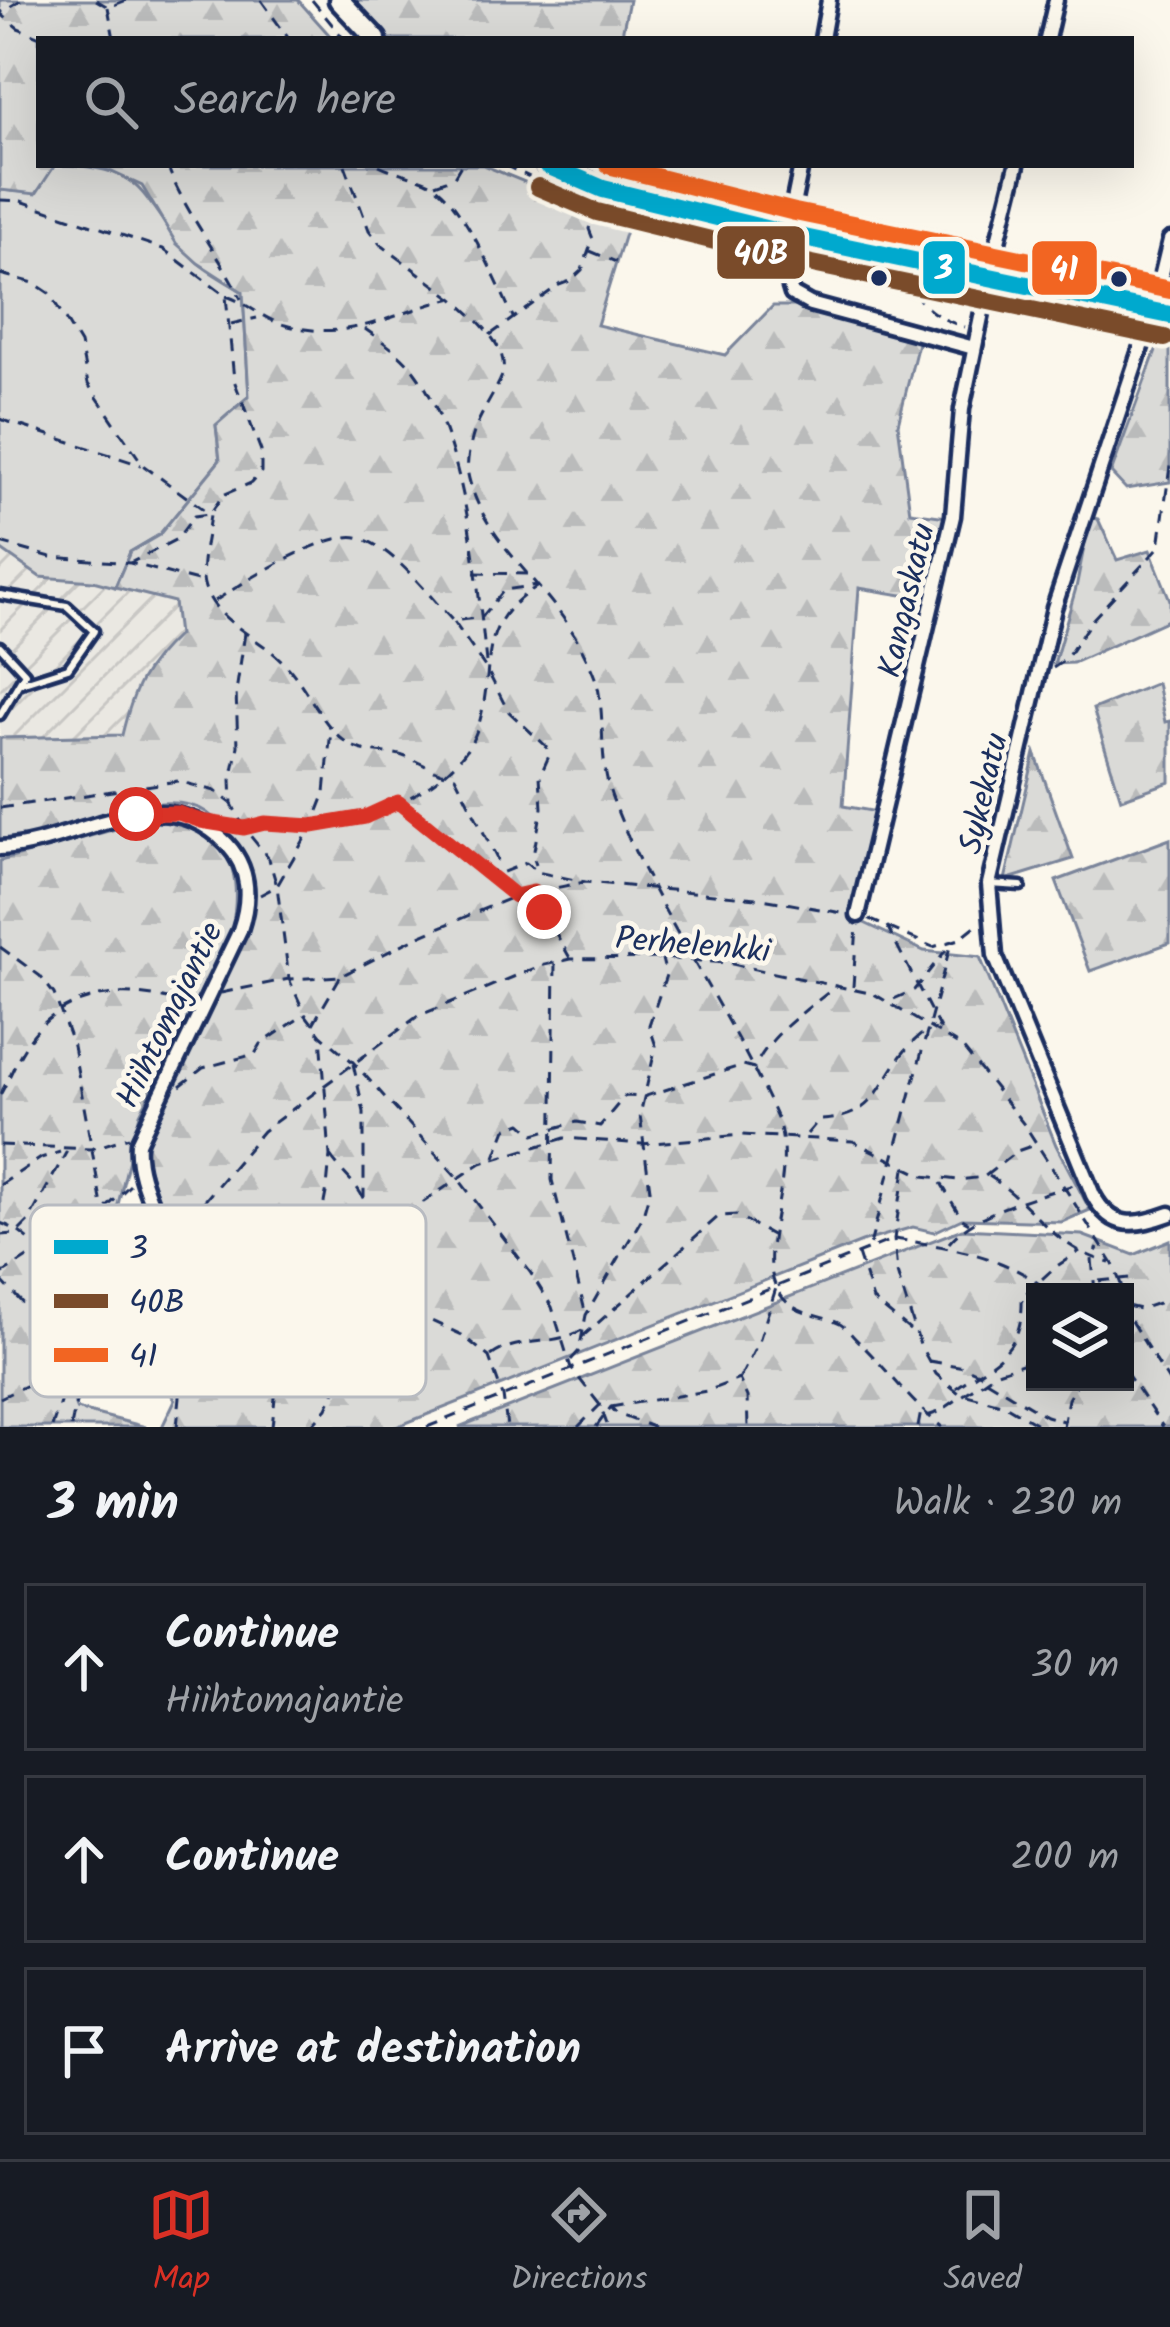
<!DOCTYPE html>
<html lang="en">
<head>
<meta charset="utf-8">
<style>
	:root { --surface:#171b24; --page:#242831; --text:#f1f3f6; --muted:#9ea1a6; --line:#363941; --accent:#d93025 }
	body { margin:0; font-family:Kalam,sans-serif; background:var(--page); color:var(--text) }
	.controls { position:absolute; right:36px; bottom:36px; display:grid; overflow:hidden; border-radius:0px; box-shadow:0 12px 48px #0002 }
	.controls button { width:108px; height:108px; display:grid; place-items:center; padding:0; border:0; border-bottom:3px solid var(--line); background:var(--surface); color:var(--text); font:60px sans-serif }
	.stop { position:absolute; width:36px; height:36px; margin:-27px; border:9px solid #d93025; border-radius:50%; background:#fff }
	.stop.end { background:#d93025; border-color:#fff; box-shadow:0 3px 12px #0008 }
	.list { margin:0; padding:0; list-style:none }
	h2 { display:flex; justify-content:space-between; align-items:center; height:156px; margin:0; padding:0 48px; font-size:51px }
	h2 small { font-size:39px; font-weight:400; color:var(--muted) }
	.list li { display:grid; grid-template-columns:78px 1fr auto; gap:36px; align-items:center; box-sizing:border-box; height:168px; margin:0 24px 24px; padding:0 24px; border:3px solid var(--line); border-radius:0px }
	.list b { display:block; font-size:45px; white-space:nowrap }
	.list p { margin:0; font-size:39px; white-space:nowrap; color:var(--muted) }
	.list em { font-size:39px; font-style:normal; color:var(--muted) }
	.icon { flex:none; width:66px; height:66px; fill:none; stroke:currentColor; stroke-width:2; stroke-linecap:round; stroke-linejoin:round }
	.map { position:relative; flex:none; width:1170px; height:1427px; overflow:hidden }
	.search { position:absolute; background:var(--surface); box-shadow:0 12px 48px #0002; left:36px; right:36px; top:36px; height:132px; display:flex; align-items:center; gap:30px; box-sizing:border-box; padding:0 42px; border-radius:0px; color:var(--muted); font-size:45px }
	.sheet { height:732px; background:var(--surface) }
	nav { display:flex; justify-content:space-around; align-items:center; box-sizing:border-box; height:168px; border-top:3px solid var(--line); background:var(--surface); font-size:33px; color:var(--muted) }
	nav a { display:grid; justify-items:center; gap:6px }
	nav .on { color:var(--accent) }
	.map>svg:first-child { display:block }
</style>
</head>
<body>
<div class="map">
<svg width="1170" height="1427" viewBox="0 0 1170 1427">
	<defs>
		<pattern id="industrial-furrows" width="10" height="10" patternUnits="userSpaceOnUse" patternTransform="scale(3)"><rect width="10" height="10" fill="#eae8e2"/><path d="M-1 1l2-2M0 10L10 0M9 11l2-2" fill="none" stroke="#c8c7c4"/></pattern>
		<pattern id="forest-firs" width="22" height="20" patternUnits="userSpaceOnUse" patternTransform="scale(3)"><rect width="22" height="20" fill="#dadad7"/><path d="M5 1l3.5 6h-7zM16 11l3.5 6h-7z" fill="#babbbb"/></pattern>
	</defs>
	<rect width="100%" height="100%" fill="#fbf7ec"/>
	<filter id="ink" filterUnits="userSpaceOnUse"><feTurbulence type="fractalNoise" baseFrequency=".00833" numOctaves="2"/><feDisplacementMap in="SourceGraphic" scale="24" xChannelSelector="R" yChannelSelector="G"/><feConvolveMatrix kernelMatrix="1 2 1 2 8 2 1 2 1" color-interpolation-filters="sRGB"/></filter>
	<g filter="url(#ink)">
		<!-- industrial -->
		<polygon fill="url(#industrial-furrows)" points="0,549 40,577 93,581 175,602 178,635 147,667 132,696 122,736 0,738"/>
		<!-- green -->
		<path fill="#dadad7" stroke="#7a849a" stroke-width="3" d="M 55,165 C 155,165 137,202 195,260 C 208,273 228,282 243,292 L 249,396 L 216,425 L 220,460 L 159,535 L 130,552 L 115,587 L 93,581 L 40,577 L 0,549 L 0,190 L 35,193 Z"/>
		<!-- forest -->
		<g fill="url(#forest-firs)" stroke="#7a849a" stroke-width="3" fill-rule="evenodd">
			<polygon points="0,0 298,0 333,39 39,39 39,165 55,165 36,194 0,190"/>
			<polygon points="352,0 629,0 621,39 388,39"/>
			<path d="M 97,165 L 483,165 L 628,224 L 597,325 L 725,355 L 773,306 L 804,306 L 919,339 L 898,424 L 910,512 L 947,517 L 927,599 L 859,588 L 843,806 L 877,812 L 856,919 L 924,951 L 980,957 L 1056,1145 L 1090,1210 L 1062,1222 L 962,1219 L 934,1232 L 913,1227 L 862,1242 L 396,1427 L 162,1427 L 175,1400 L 167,1382 L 183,1317 L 179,1264 L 145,1157 L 154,1119 L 247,932 C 258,899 259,864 232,838 C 224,830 215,818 206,812 C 168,787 92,819 54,831 C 37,837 18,839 0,842 L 0,738 L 122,735 C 133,689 143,668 178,635 L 174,602 L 115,587 L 130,552 L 159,535 L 220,460 L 216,425 L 249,396 L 243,292 L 198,263 L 176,243 L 142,186 Z"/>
			<polygon points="1159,342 1170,344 1170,482 1126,489 1111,473"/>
			<polygon points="1090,517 1098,519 1117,560 1150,550 1170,600 1170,619 1073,663 1054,664 1076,588"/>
			<polygon points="1157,683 1165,722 1170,721 1170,782 1121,799 1093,709"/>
			<polygon points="1035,753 1073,859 1005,880"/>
			<path d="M 155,818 C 224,832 245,859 232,929 L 140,1114 L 101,1274 L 65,1362 L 76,1409 L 146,1427 L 0,1427 L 0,861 Z"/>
			<polygon points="1170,839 1170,943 1090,971 1056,881"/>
			<path d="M 962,1229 L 1082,1235 L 1134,1255 L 1170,1240 L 1170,1427 L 459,1427 ZM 1035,1292 L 1125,1292 L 1125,1382 L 1035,1382 Z"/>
		</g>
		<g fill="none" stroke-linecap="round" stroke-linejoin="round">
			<!-- lane casing -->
			<g stroke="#1b2f5e" stroke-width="15">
				<g id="lane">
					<polyline points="0,595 67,606 94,631 68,668 21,683"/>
					<polyline points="0,646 25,673 0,715"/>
					<polyline points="989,884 1021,886"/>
				</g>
			</g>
			<!-- street casing -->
			<g stroke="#1b2f5e" stroke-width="21">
				<g id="street">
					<polyline points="822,39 829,0"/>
					<polyline points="1047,39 1056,0"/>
					<path d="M 801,165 C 794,206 778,254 792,294 L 810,304 L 974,348"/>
					<path d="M 1170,240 L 1153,311 L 1054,608 L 989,884 L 995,956 L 1093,1195 C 1112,1231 1137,1226 1170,1214"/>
					<polyline points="992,265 1017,165"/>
					<path d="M 0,848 C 79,844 160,774 227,844 C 251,870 250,900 240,930 L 138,1143 C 135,1177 157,1212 166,1244 C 180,1290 169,1331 157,1376"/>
					<polyline points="858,915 953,516 962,409 986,293"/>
				</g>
			</g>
			<!-- secondary casing -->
			<g stroke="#1b2f5e" stroke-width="27">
				<g id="secondary">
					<polyline points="339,0 376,39"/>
					<polyline points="547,165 603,189 790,235 1170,315"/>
				</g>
			</g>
			<!-- path -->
			<g stroke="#1b2f5e" stroke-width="3" stroke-dasharray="12 9" stroke-linecap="butt">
				<polyline points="21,0 0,13 18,28 45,39"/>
				<polyline points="96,0 108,7 127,0"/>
				<polyline points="261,0 289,39"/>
				<polyline points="312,0 344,39"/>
				<polyline points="108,7 114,39"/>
				<path d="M 167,165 C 185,213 219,253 241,299"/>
				<polyline points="345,165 369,230 380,244 451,297"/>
				<path d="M 379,165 C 395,173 421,177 432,184 C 465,205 497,283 514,319"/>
				<polyline points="504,165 595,208 759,245"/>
				<polyline points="435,184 454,177 461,165"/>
				<polyline points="0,200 21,201 163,249 226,296 234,380 261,451 261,472 251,483 223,495 210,514 194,516 177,539 130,563"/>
				<polyline points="817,224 986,245"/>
				<polyline points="1008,250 1138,284 1137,289"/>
				<polyline points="590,251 616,262"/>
				<path d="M 0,274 L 34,283 L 49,293 L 80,344 L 88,384 L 144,466 L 210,514 C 208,536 198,568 205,588 C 218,624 260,637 285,664 C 309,688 324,735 357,748 C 371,754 389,751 403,756 C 422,762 434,773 455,776 L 497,859 L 491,877 L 526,863 L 537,872 L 585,882"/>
				<path d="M 901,275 C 920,303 931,317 965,327"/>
				<path d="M 226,296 C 248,303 262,319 285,325 C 351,343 392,313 453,298 C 472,315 514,349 501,378 C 491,401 476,419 471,443 C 468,455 466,468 469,479 C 487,548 552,586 583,651 C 589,663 597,679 599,693 C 605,730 599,764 613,800 C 655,911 727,1006 775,1114 C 802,1172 753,1249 778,1291 C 793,1317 819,1313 840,1324 C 847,1328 854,1338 860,1343 C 888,1370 911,1403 942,1427"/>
				<polyline points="1113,321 1133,327"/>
				<polyline points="231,324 257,318"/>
				<path d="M 365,329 C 382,341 402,354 415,372 C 466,440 477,578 486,662"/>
				<polyline points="1159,334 1170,337"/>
				<polyline points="490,335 559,285 570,281 582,270 593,239 589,229 594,211"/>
				<polyline points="0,419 141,465"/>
				<polyline points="0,543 51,557 130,563 201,582"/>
				<polyline points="474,573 530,574"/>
				<path d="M 215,601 C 242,583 331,527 361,538 C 398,552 426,593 453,621 L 482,617 L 504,590 L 538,585"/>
				<polyline points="454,622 487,670 508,711 546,746 549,756 540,776 542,808 533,856 536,865"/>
				<polyline points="245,633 236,692 238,746 231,780 232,804 244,828 269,859 277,886 289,979 305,1014 321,1035 353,1062 457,1177 530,1272 552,1307 571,1368 600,1405 608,1427"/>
				<polyline points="1053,668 1066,659 1091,621 1159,547 1170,466"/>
				<polyline points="399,803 513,894"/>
				<polyline points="0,808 178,781 215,791 231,803"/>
				<path d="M 227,825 C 241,827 249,825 263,823 C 284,820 306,826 327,825 C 378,820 459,781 477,730 C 498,668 471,627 538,586"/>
				<polyline points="533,893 570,958"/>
				<polyline points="260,895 277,886 312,826 325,793 331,729"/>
				<polyline points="869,919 933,947 959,939 979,923"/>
				<polyline points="887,926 943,1035"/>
				<polyline points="0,947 40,976 54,994 73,1046 103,1211 120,1273 111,1327"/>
				<polyline points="555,964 552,1180 586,1315"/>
				<polyline points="853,987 857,925"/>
				<polyline points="221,993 289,979 341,976 417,937 515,896 585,882 757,898 848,914"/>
				<polyline points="894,999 914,990 946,950"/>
				<polyline points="313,1024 340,977"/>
				<polyline points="353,1064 364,1112 364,1197"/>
				<polyline points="180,1086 203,1068 255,1054 261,1044 304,1015"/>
				<path d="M 0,1095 C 9,1079 16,1060 26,1045 C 62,988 130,985 188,1005"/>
				<path d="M 807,1134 L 819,1120 C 889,1118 876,1067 927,1030"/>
				<polyline points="0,1145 91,1149 129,1137"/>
				<path d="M 330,1156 C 352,1187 370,1188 368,1233"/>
				<path d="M 495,1157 L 506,1129 L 522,1123 L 534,1134 L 577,1122 L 600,1126 L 625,1096 L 643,1097 L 743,1065 L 754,1068 C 772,1032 804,1012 835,987"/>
				<polyline points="905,1169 894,1239 897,1273 920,1345 936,1374 959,1393 1005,1405 1042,1427"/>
				<path d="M 989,1176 C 1036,1206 1049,1246 1110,1263"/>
				<polyline points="941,1183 962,1219 969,1223"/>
				<polyline points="0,1185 41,1158 60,1152"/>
				<path d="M 0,1223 C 27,1231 38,1252 60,1269 C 78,1285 96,1293 112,1312"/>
				<polyline points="177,1234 263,1131 418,1016 540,966 571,959 660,958 727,963 874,994 962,1047 1026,1127 1113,1264 1124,1292"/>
				<polyline points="0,1235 16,1234 28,1222 67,1151"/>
				<polyline points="176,1237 316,1225"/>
				<path d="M 949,1243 C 974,1212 1036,1196 1074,1185"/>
				<polyline points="870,1245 951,943"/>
				<polyline points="858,1254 873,1300 916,1335"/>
				<polyline points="0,1275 103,1211 130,1185"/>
				<polyline points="311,1277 368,1288"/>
				<polyline points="0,1279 83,1368"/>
				<polyline points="1099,1281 1129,1278"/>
				<polyline points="1095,1292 1092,1259 1098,1248"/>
				<polyline points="1125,1301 1129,1318 1170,1383"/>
				<polyline points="1127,1306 1140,1309 1170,1299"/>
				<polyline points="352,1320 405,1309 462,1335 489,1357 503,1396 507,1427"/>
				<polyline points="582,1337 719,1216 736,1215 773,1236"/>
				<path d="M 491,1356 C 519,1336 552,1347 582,1330"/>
				<polyline points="571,1360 579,1351 586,1315 642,1218 650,1190 640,1115 656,1046 649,1025 666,975 662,959"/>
				<polyline points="929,1361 965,1367 987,1377"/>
				<polyline points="1125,1371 1163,1427"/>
				<polyline points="740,1378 759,1341 776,1288"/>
				<polyline points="986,1380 1046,1416 1063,1421"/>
				<path d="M 956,1388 C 994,1360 1024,1352 1022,1297 L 1054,1268 L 1080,1251"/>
				<polyline points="0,1398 45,1376 80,1373"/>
				<polyline points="927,1416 939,1412 997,1372 1035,1360"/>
				<polyline points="52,1427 66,1384 80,1374"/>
				<polyline points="71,1427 82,1373 157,1261"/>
				<polyline points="177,1427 184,1356 180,1334"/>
				<polyline points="272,1427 278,1368 309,1277 327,1188 330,1156 321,1035"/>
				<polyline points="310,1427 327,1408 336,1388 352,1328 349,1284 359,1253 368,1235 378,1228 403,1223 412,1210 481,1163 565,1138 642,1144 741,1135 853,1141 923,1176 959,1180 984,1177 1017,1151 1037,1144"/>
				<path d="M 427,1427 L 894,1239 C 945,1246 1010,1256 1049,1292"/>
				<polyline points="578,1427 600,1405 611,1407 707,1391 739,1379 747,1397 748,1427"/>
				<polyline points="596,1427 611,1407 617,1414 653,1427"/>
				<polyline points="918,1427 921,1411"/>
				<polyline points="1063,1427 1068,1399 1078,1382"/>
			</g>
			<!-- lane -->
			<use href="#lane" stroke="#fbf7ec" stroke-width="6"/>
			<!-- street -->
			<use href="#street" stroke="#fbf7ec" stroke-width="12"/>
			<!-- secondary -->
			<use href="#secondary" stroke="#fbf7ec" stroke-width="18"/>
			<!-- bus-1 casing -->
			<g stroke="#fbf7ec" stroke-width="27">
				<polyline id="bus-1" points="547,165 603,189 790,235 1170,315"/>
			</g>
			<!-- bus-2 casing -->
			<g stroke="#fbf7ec" stroke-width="27">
				<polyline id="bus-2" points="538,187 597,212 784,258 1165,338"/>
			</g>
			<!-- bus-3 casing -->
			<g stroke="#fbf7ec" stroke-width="27">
				<polyline id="bus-3" points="608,165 795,212 1170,290"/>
			</g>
			<!-- bus-1 -->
			<use href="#bus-1" stroke="#00a9ce" stroke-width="18"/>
			<!-- bus-2 -->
			<use href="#bus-2" stroke="#7a4b2a" stroke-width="18"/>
			<!-- bus-3 -->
			<use href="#bus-3" stroke="#f26522" stroke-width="18"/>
		</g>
	</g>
	<g fill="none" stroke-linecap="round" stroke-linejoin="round" filter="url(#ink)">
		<!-- route -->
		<polyline stroke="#d93025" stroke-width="15" points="136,814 178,813 201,821 244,828 265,823 312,826 365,817 398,802 515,896 533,892 544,912"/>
	</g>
	<!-- markers -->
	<g fill="#1b2f5e" stroke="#fbf7ec" stroke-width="4.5">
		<circle cx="879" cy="278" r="10"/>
		<circle cx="1119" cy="279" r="10"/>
	</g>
	<g text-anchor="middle" stroke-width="10" stroke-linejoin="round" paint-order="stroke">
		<!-- street labels -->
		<g font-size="33" fill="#1b2f5e" stroke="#fbf7ec">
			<text transform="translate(905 600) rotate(-77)" y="12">Kangaskatu</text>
			<text transform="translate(982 793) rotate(-77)" y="12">Sykekatu</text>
			<text transform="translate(693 943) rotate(5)" y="12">Perhelenkki</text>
			<text transform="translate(168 1014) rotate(-64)" y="12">Hiihtomajantie</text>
		</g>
	</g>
	<!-- legend -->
	<rect x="30" y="1205" width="396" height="192" rx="18" fill="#fbf7ec" stroke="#b8bbc1" stroke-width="3"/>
	<rect x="54" y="1240" width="54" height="14" fill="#00a9ce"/>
	<rect x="54" y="1294" width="54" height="14" fill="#7a4b2a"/>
	<rect x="54" y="1348" width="54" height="14" fill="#f26522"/>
	<g font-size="33" fill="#1b2f5e">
		<text x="129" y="1259">3</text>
		<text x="129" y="1313">40B</text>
		<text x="129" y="1367">41</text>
	</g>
	<g stroke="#fbf7ec" stroke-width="4.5">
		<rect x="715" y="224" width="92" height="57" rx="12" fill="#7a4b2a"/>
		<rect x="921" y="239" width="46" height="57" rx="12" fill="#00a9ce"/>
		<rect x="1030" y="239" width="69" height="58" rx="12" fill="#f26522"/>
	</g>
	<g font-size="33" text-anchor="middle" font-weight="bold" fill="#fff">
		<text x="761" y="264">40B</text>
		<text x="944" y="279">3</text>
		<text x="1064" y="280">41</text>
	</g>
</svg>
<div class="controls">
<button><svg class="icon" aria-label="layers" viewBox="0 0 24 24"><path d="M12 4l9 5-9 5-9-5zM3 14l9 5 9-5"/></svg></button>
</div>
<div class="stop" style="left:136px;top:814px"></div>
<div class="stop end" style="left:544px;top:912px"></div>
<div class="search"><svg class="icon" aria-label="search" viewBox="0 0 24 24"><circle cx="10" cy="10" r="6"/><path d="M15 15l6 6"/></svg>Search here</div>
</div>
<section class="sheet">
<h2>3 min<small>Walk · 230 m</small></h2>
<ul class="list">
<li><svg class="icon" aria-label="ahead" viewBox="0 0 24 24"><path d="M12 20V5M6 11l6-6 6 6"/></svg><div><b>Continue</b><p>Hiihtomajantie</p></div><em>30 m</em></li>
<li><svg class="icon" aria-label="ahead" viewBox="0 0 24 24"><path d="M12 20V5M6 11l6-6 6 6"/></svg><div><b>Continue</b></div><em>200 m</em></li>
<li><svg class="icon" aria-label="arrive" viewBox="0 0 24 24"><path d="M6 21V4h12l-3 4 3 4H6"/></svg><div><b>Arrive at destination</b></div></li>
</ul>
</section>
<nav>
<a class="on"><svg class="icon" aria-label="map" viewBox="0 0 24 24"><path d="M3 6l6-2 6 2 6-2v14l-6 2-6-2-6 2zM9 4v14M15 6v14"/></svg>Map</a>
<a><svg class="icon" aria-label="directions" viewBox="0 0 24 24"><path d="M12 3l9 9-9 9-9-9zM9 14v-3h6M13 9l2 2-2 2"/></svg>Directions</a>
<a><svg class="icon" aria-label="saved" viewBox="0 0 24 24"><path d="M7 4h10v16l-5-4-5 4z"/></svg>Saved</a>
</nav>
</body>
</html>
